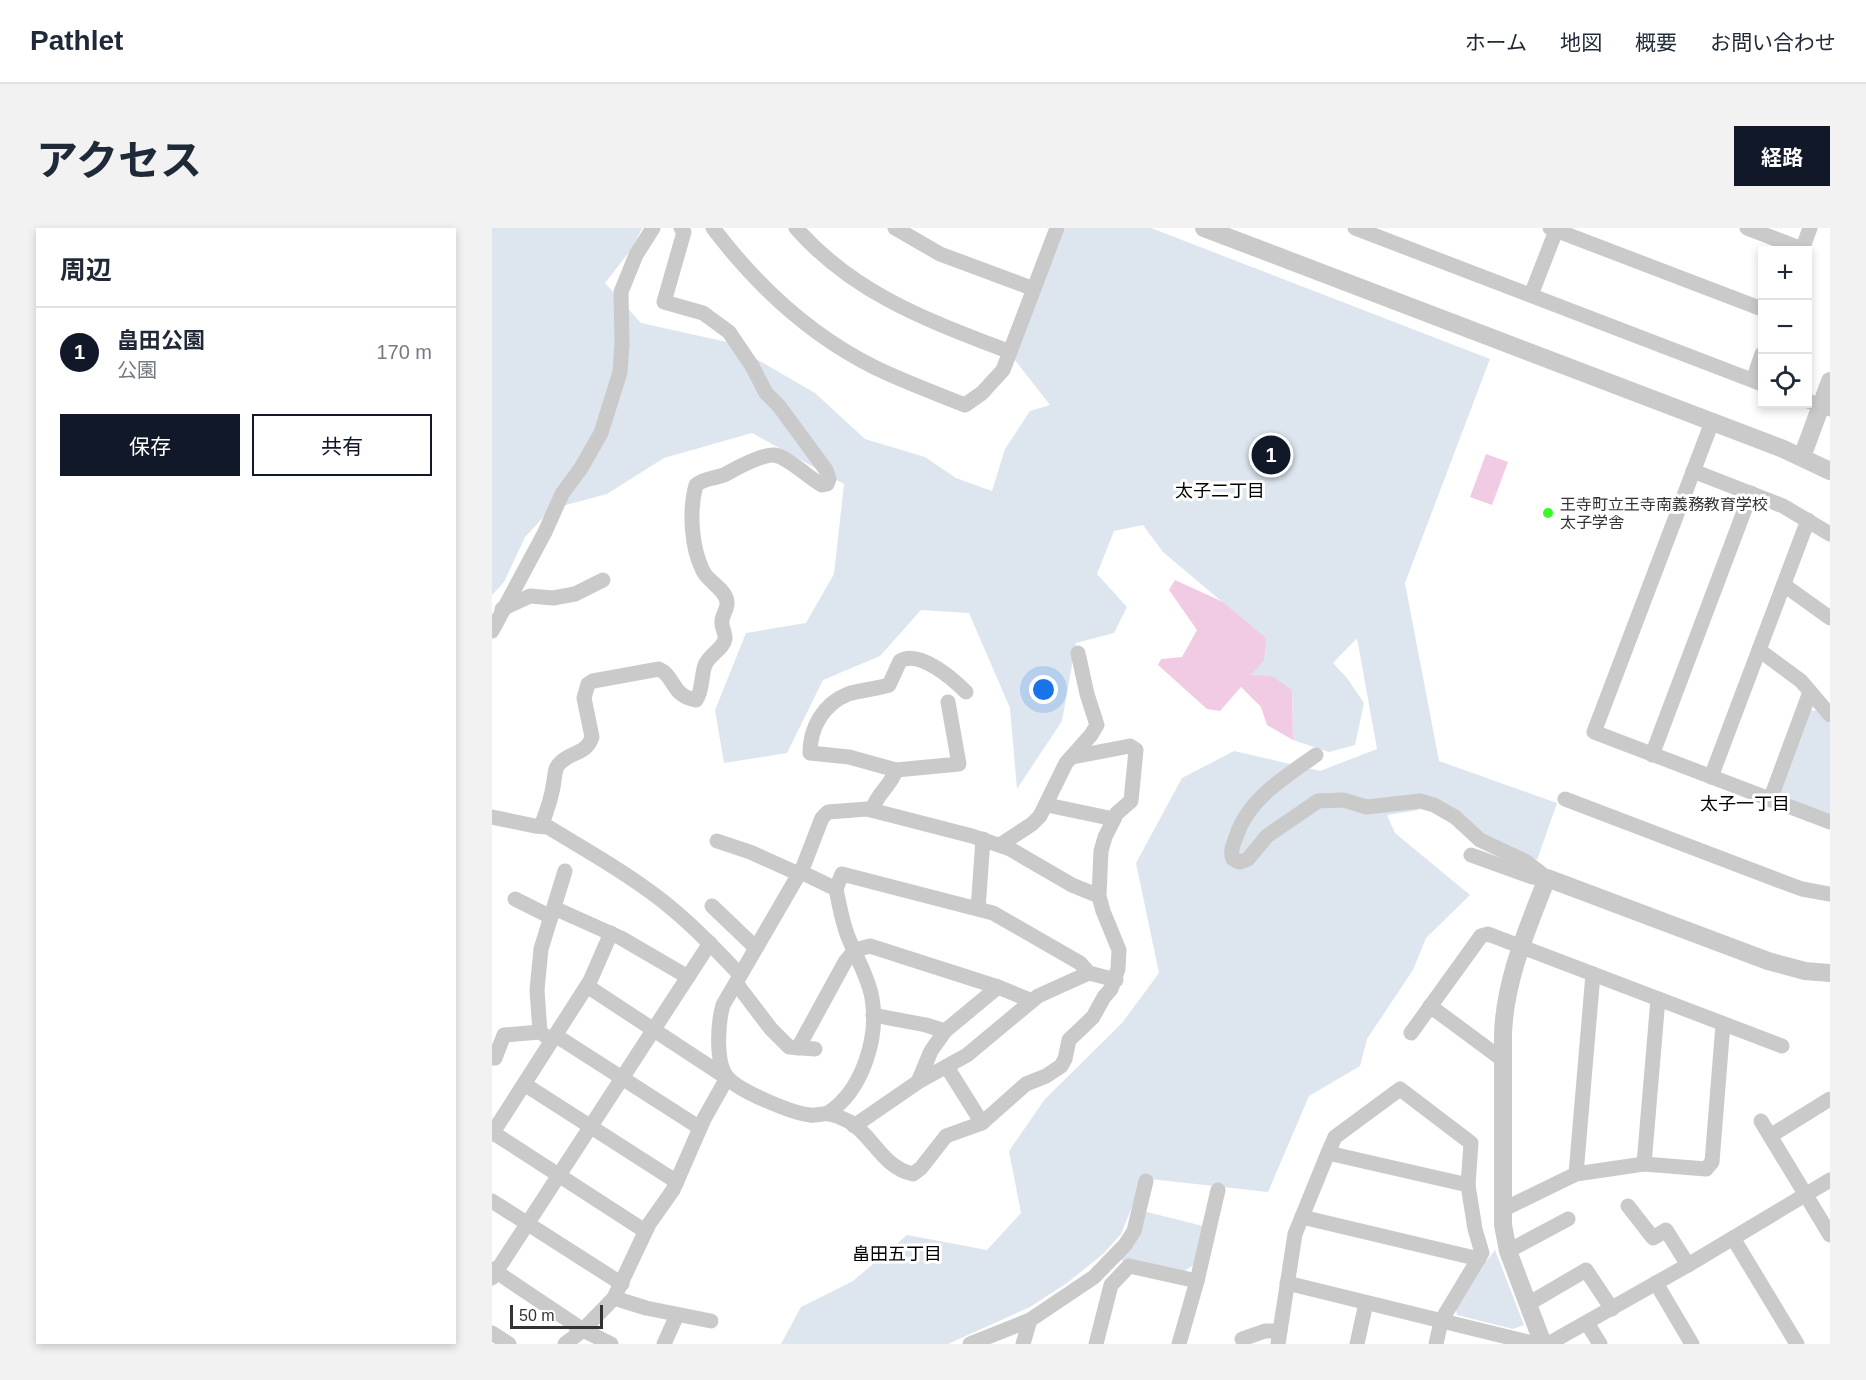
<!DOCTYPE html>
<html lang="ja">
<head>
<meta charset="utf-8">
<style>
	:root { --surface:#fff; --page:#f2f2f3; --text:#1f2937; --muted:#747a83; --line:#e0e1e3; --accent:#111827 }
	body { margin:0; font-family:Helvetica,"Noto Sans JP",sans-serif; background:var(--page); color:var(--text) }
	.controls { position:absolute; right:18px; top:18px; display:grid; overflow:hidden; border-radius:0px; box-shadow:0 3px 9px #0003 }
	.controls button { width:54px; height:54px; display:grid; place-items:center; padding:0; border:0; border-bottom:2px solid var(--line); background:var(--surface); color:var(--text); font:30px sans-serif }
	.scale { position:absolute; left:18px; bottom:15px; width:93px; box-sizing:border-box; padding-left:6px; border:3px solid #333; border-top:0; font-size:16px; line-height:21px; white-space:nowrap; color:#333; -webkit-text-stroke:4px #fff; paint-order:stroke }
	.you { position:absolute; left:552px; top:462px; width:21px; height:21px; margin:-15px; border:4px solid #fff; border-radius:50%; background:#1a73e8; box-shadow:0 0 0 9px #1a73e833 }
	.badge { display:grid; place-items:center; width:39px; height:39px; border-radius:50%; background:var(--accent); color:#fff; font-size:20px; font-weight:700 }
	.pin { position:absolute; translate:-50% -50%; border:3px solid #fff; box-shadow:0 2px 6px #0006 }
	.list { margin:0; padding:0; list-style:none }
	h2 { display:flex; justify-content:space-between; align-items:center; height:78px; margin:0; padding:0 24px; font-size:26px }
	h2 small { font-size:20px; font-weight:400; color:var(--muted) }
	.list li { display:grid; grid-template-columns:39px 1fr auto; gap:18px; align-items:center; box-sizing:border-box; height:90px; padding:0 24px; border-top:2px solid var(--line) }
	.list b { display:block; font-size:22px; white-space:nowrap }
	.list p { margin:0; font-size:20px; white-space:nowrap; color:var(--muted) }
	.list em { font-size:20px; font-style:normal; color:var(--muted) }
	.actions { display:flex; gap:12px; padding:18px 24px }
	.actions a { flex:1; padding:14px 0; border:2px solid var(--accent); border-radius:0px; text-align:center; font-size:21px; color:var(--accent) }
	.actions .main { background:var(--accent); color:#fff }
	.icon { flex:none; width:33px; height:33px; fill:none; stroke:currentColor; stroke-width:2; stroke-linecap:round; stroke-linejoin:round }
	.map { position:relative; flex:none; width:1338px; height:1116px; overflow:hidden; border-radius:0px }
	header { display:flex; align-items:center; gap:36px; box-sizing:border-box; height:84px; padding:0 30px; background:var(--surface); border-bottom:2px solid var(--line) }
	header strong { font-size:28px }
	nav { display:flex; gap:33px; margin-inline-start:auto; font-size:21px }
	.intro { display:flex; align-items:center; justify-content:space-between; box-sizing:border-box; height:144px; padding:0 36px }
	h1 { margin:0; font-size:42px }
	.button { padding:15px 27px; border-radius:0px; background:var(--accent); color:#fff; font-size:21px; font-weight:700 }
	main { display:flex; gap:36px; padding:0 36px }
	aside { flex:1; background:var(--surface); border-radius:0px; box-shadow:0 3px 9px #0003 }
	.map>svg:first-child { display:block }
</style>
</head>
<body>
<header>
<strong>Pathlet</strong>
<nav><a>ホーム</a><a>地図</a><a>概要</a><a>お問い合わせ</a></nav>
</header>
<div class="intro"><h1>アクセス</h1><a class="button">経路</a></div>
<main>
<aside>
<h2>周辺<small></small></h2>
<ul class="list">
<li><span class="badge">1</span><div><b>畠田公園</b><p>公園</p></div><em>170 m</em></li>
</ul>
<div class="actions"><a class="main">保存</a><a>共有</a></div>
</aside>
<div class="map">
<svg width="1338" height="1116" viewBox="0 0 1338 1116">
	<rect width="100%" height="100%" fill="#fff"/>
	<!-- green -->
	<g fill="#dde6ee">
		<polygon points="0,0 150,0 141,19 113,55 149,95 235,114 323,165 373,211 433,229 464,250 500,263 513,221 538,183 558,177 522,131 573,0 659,0 998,131 913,355 947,533 1065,575 1045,632 991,606 944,572 929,566 927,582 895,587 903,605 978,667 934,710 921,742 875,811 868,838 817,868 776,964 649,950 642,974 629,1006 611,1026 575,1055 538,1079 456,1116 289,1116 309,1079 361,1053 415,1007 495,1022 529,985 517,923 553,871 630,795 667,745 644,635 690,550 742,523 828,543 885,521 865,410 841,435 855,450 872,475 863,517 837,524 801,512 800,462 759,448 773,410 671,324 651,297 622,303 605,346 635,379 622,405 584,415 570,493 525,561 518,480 477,385 429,382 388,428 331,452 295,525 232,535 223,482 254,405 314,395 342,346 352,256 260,205 172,230 115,266 59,281 33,309 12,354 0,367"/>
		<polygon points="1316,482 1328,483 1338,496 1338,587 1289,570 1286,561"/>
		<polygon points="651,983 711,998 703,1036 692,1043 627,1032"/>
		<polygon points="1003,1022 1032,1097 1021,1101 965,1087 963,1075"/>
	</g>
	<!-- water -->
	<g fill="#f1cbe3">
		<polygon points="994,226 1016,234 1000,277 978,269"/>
		<polygon points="683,352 731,374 774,410 772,432 759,447 780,448 800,462 801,512 775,497 769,479 749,459 728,483 715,481 666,437 669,431 690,429 705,402 677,362"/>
	</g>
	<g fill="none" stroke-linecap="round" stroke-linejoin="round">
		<!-- minor -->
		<g stroke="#cacaca" stroke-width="15">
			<path d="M 221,0 C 265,58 319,108 384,140 C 413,154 443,165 473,177 L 490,165 L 511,142 L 565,0"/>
			<path d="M 304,0 C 363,67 438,93 518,124"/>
			<polyline points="403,0 448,26 542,61"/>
			<polyline points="863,0 1270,156"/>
			<polyline points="1058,0 1270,81"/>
			<polyline points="1255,0 1310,21"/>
			<polyline points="1310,22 1318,0"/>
			<polyline points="1039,67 1065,0"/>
			<polyline points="1261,152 1270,126"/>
			<polyline points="1316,173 1338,181"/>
			<polyline points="1220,194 1102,504 1338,594"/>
			<polyline points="1201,243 1291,278 1338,306"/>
			<polyline points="1292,357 1338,390"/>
			<polyline points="10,381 38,368 61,370 83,366 111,352"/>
			<polyline points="0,403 53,304 70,266 89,240 109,205 128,144 130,116 129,64 144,27 161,0"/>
			<polyline points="1267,422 1309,453 1338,487"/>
			<path d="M 456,474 L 467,536 L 404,542 L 357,529 L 318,525 C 318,500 331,476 356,466 C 369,462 384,461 397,457 L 408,433 C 427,421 461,451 474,464"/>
			<path d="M 824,527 C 793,549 756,571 744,609 C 741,617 738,623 741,631 L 748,634 L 756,631 L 775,608 L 826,573 L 851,572 L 875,579 L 928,573 L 942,577 L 963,589 L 988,612 L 1033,633 L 1055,650"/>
			<polyline points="1160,527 1259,265"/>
			<path d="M 580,529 L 638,518 L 644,522 L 639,573 L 625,585 L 613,609 L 609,623 L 607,668 L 611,683 L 627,722 L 626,741 L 619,761 L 612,769 L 601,789 L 577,812 L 573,831 L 569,838 L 554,848 L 534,856 L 490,895 L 454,908 L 429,940 L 421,946 C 391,940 381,908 358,894 C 352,891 342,886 336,886 C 330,885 324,888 318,887 C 300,885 246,863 235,849 C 223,834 226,794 231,777 L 311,639 L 330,590 L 336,584 L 375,581 L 480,608 L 518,621 L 580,657 L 607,668"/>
			<polyline points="1219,549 1316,292"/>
			<polyline points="1073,571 1291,654 1310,661 1338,666"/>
			<polyline points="1278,572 1318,464"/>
			<polyline points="555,577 622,591"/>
			<path d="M 380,582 C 385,565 399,558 404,542"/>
			<path d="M 0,589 L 43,598 L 56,599 C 94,622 133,644 168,671 C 198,694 223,720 248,747"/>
			<path d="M 49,598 C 55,583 60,569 62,553 C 63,546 63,539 68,535 C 78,524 95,526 100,509 L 92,470 L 96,456 L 101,453 L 167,441 C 183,448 179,468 204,472 C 211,462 209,448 213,437 C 217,427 231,421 233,411 C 234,405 229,400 230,393 C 230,387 235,382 235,376 C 236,362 216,354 211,343 C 199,319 197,282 204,257 C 213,249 224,251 234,246 C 244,240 271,226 282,227 C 297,229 316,250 330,257 L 335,256 L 337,251 L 334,242 L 287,178 L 274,165 L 260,138 L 237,104 L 211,85 L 172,74 L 192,4 L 189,0"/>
			<polyline points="225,613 258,624 307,646"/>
			<polyline points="508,617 540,596 548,588 574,535 599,507 605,497 595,466 586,425"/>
			<polyline points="979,627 1040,649 1052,650"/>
			<path d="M 309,644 L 344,661 C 347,676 350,692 355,706 C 363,728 376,747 380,770 C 387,810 370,863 336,885"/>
			<polyline points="344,661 350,646 501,685 588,735 597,745"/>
			<polyline points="23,671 59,689"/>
			<polyline points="220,678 264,720"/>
			<polyline points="62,680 129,710 196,749"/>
			<polyline points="486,681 491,611"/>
			<polyline points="244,755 279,801 297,819 323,821"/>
			<polyline points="938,778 1011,832"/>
			<polyline points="381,787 434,797 453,803"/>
			<polyline points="48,804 45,762 49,721 73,643"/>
			<polyline points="919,805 989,708 996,706 1290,818"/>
			<polyline points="63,807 208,900"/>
			<polyline points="306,820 353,734 363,722 378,718 506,759 540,773"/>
			<polyline points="0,830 3,830 12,807 48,804 55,809"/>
			<polyline points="455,839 490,895"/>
			<polyline points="426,854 439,823 453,803 506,759"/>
			<polyline points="32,856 185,954"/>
			<polyline points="1269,893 1338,1007"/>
			<polyline points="362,898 426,854 475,827 546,768 597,745 624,752"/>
			<polyline points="0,904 153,1003"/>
			<polyline points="0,906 98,753 119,705"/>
			<polyline points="1278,908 1338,871"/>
			<polyline points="836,925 976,957"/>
			<polyline points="1152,936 1166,771"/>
			<polyline points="1084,946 1101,746"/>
			<polyline points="0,973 130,1056"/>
			<polyline points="1136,978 1161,1010 1174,1002 1196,1037"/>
			<polyline points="1010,982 1084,946 1152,936 1214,941 1220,934 1231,796"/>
			<polyline points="810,989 987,1031"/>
			<polyline points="1241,1010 1305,1116"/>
			<polyline points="1016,1023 1076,991"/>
			<polyline points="0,1041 91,1102 119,1116"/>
			<polyline points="0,1050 218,715"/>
			<polyline points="795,1055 1044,1116"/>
			<polyline points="1164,1055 1200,1116"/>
			<polyline points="122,1070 154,1080 219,1093"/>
			<polyline points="1036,1076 1094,1042 1120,1081"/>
			<polyline points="1095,1095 1108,1116"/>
			<polyline points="0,1105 17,1116"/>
			<polyline points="750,1111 773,1103 788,1103"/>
			<polyline points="73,1116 91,1102 122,1070 157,996 181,962 212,891 235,850 95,758"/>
			<polyline points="172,1116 185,1087"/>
			<polyline points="478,1116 538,1092 602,1049 633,1017 642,1003 654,953"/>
			<polyline points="531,1116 538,1092"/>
			<polyline points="604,1116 619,1057 637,1038 705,1053"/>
			<polyline points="687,1116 705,1053 726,962"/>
			<polyline points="786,1116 803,1006 836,925 843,909 908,861 979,915 976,957 983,1001 990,1025 949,1093 944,1116"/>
			<polyline points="865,1116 874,1075"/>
			<polyline points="1056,1116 1196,1037 1338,952"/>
		</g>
		<!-- tertiary -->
		<g stroke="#cacaca" stroke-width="18">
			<polyline points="712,0 1289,220 1338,243"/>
			<polyline points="1310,229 1338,153"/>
			<path d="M 1051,1116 L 1016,1023 L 1011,997 L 1011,806 C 1013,751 1035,702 1055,650 L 1276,733 L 1313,743 L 1338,745"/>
		</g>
	</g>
	<!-- markers -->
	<circle fill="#3bf727" stroke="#fff" stroke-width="2" cx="1056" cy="285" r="6"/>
	<g text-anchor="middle" stroke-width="6" stroke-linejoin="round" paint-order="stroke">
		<!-- poi labels -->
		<g font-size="16" fill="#333" stroke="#fff" text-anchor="start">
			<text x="1068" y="282">王寺町立王寺南義務教育学校<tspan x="1068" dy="18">太子学舎</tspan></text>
		</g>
		<!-- neighbourhood labels -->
		<g font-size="18" fill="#000" stroke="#fff">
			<text x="728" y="269">太子二丁目</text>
			<text x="1253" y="582">太子一丁目</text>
			<text x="405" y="1032">畠田五丁目</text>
		</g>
	</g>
</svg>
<div class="controls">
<button>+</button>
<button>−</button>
<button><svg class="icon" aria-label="locate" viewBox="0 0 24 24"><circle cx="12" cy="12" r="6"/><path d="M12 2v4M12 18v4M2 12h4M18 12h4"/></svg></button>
</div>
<div class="scale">50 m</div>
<div class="you"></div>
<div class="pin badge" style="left:779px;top:227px">1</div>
</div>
</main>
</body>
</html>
